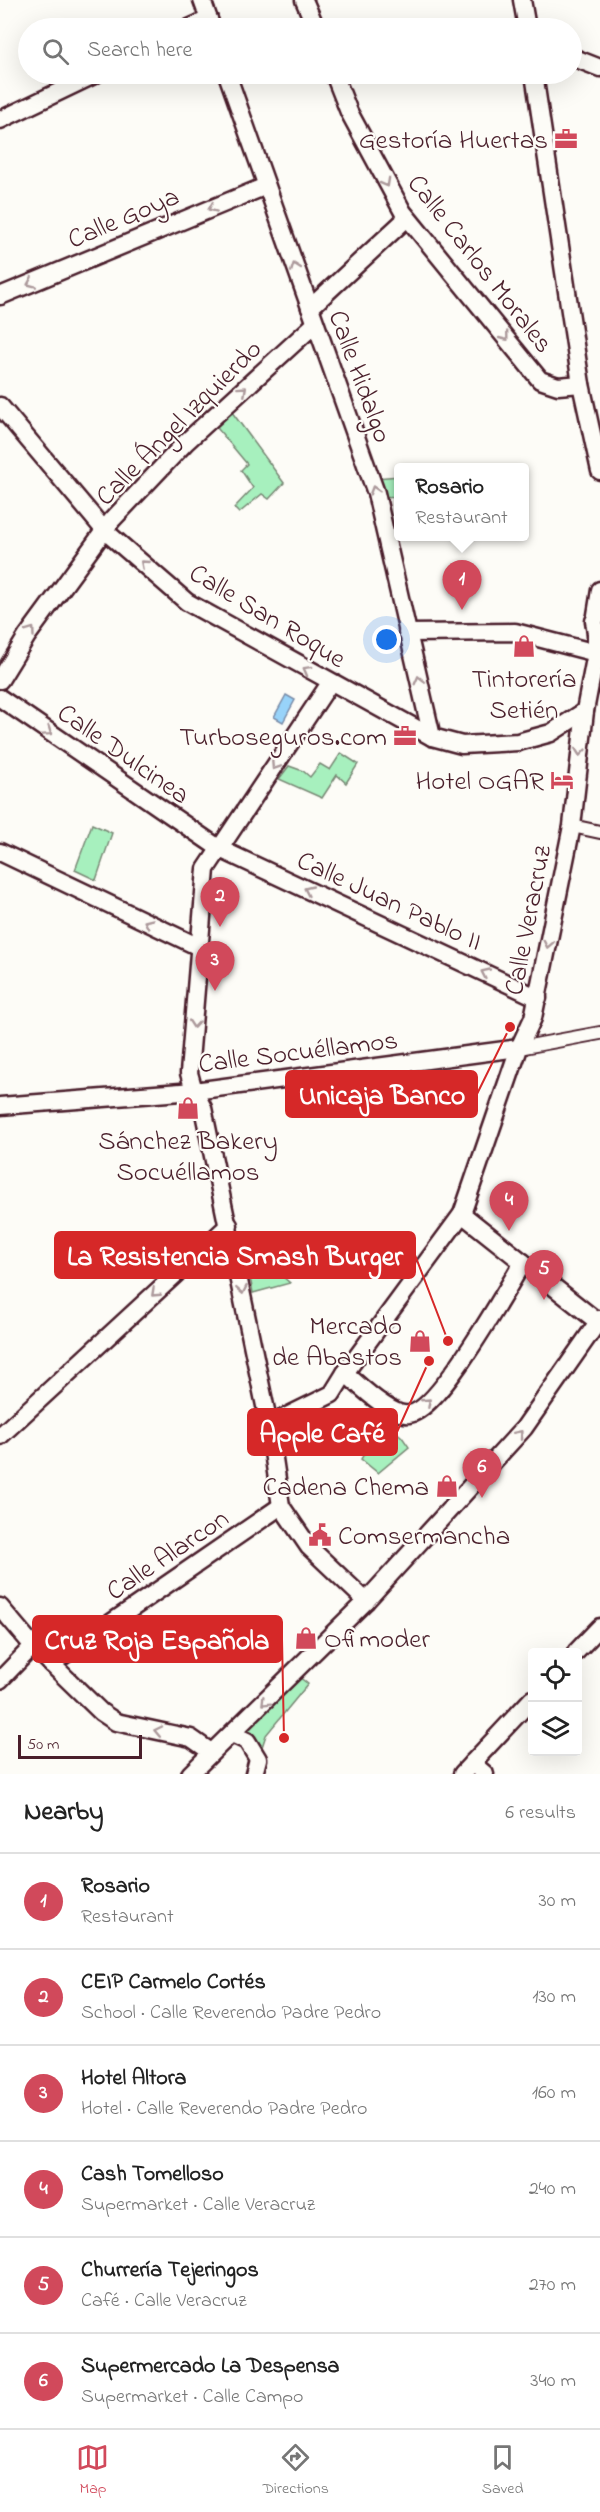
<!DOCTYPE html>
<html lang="en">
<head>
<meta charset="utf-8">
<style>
	:root { --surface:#fff; --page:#f6f6f6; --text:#222; --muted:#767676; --line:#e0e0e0; --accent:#d1495b }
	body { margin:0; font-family:"Indie Flower",sans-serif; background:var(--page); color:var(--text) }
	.controls { position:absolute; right:18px; bottom:18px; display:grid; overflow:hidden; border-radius:6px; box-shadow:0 6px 24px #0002 }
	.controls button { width:54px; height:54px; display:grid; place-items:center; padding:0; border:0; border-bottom:2px solid var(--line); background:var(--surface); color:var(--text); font:30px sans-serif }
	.scale { position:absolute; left:18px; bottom:15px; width:124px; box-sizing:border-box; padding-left:6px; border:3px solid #4a1f2b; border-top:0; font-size:16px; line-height:21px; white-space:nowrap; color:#4a1f2b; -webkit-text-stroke:4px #fdfcf7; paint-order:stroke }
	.you { position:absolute; left:387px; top:640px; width:21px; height:21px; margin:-15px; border:4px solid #fff; border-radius:50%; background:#1a73e8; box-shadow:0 0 0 9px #1a73e833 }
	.badge { display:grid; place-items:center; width:39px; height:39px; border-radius:50%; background:var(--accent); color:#fff; font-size:20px; font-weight:700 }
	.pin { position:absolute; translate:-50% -50px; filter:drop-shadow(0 2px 3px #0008) }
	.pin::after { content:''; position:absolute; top:32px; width:21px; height:18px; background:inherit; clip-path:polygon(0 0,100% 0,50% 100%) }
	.popup { position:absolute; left:394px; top:463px; width:135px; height:78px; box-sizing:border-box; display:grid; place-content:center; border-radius:6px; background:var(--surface); filter:drop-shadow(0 2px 4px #0005); font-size:20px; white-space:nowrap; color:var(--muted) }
	.popup b { font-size:22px; color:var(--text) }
	.popup::after { content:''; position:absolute; left:50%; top:100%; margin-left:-12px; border:12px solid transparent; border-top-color:var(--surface) }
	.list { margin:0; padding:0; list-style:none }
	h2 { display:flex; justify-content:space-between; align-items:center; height:78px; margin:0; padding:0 24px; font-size:26px }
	h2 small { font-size:20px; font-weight:400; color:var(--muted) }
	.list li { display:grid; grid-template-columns:39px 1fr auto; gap:18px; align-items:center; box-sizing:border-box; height:96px; padding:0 24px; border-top:2px solid var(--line) }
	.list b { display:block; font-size:22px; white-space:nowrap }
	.list p { margin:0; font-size:20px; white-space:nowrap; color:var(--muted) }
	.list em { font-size:20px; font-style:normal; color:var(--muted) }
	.icon { flex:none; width:33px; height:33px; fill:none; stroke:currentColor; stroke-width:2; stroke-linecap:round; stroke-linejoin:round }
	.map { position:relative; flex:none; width:600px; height:1774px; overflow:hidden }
	.search { position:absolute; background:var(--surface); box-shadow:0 6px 24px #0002; left:18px; right:18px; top:18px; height:66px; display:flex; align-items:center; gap:15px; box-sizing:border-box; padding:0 21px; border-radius:33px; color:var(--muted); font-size:22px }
	.sheet { height:654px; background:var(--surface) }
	nav { display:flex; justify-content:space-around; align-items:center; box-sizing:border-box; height:84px; border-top:2px solid var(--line); background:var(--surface); font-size:16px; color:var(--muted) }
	nav a { display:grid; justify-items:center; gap:3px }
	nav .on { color:var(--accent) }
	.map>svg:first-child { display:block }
</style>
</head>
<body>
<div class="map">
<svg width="600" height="1774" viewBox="0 0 600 1774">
	<rect width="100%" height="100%" fill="#fdfcf7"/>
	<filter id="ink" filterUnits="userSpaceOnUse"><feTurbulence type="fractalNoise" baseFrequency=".0167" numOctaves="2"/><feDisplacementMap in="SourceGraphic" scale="12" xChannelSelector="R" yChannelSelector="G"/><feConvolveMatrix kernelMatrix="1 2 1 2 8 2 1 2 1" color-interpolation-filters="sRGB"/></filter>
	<g filter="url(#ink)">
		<!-- green -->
		<g fill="#a7f0be" stroke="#788874" stroke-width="1.5">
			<polygon points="229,408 284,483 269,499 262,494 239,513 234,508 253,488 241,470 247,464 213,423"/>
			<polygon points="399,476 399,497 381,498 376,478"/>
			<polygon points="341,753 358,764 346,783 337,775 322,798 279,779 289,766 303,771 310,777 320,764 330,770"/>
			<polygon points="92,824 112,833 96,880 75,870"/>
			<polygon points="275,1270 290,1283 253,1293 250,1277"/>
			<polygon points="380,1417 402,1437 409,1447 378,1473 361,1459 364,1454 355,1447"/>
			<polygon points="298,1676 308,1684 266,1735 261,1750 253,1735 244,1729"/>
		</g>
		<!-- water -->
		<polygon fill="#98d3f9" stroke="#798ba7" stroke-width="1.5" points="286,695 295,700 283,722 274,717"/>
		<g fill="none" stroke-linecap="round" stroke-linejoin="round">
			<!-- pedestrian casing -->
			<g stroke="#4a1f2b" stroke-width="16">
				<g id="pedestrian">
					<polyline points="572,826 600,832"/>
					<polyline points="519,1048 600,1033"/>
				</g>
			</g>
			<!-- minor casing -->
			<g stroke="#4a1f2b" stroke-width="21">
				<g id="minor">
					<polyline points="202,0 212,28"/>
					<polyline points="304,0 316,28"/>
					<polyline points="522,0 527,28"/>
					<polyline points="189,28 209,19"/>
					<polyline points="572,57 600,68"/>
					<polyline points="227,74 376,493 432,737"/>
					<polyline points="334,74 349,112 403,212 540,380 558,386 581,384"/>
					<polyline points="534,74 581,384 600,471"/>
					<polyline points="0,120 96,74"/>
					<polyline points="0,296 266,186"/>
					<polyline points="310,308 407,218"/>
					<polyline points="0,406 105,531 187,602 432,737 462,745 518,742 551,733 585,711"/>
					<polyline points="600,610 594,621 596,633 600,638"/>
					<polyline points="596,615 600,590"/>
					<polyline points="407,633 515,632 596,653"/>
					<polyline points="0,680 27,636 112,520 186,442 315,324"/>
					<polyline points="330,683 206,869 189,1073 194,1091 203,1108 269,1425 281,1506 309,1547 366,1601"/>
					<polyline points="0,698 220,849 538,998"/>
					<polyline points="0,852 201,948"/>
					<polyline points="0,1106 194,1091 519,1048"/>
					<polyline points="462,1214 598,1322"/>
					<path d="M 345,1373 C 359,1385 391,1417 409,1414 C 439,1411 506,1290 523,1262"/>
					<polyline points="269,1425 332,1394 345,1373 462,1214 519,1048 533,1018 572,826 585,711 596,653 596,632"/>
					<polyline points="0,1436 229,1225"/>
					<polyline points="0,1607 33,1646 101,1712 116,1722 191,1738 211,1752"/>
					<polyline points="576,1652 600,1627"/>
					<polyline points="51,1664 281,1506"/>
					<polyline points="0,1680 33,1646"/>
					<polyline points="232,1734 247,1741 258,1759 254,1774"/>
					<polyline points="472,1763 485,1774"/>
					<polyline points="190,1774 366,1601 524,1428 600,1319"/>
					<polyline points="462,1774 532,1699"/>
				</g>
			</g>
			<!-- pedestrian -->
			<use href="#pedestrian" stroke="#fdfcf7" stroke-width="12"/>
			<!-- minor -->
			<use href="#minor" stroke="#fdfcf7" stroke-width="16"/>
		</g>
		<!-- one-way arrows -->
		<defs><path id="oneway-chevron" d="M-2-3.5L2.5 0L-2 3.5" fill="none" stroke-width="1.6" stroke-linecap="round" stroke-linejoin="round" transform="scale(1.5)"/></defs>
		<g stroke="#ac999b">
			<use href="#oneway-chevron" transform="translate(386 183) rotate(61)"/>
			<use href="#oneway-chevron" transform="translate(212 208) rotate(157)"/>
			<use href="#oneway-chevron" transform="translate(295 267) rotate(-110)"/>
			<use href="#oneway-chevron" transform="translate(31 283) rotate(157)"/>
			<use href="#oneway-chevron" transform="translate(505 337) rotate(51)"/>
			<use href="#oneway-chevron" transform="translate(243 390) rotate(-42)"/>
			<use href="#oneway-chevron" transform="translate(374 490) rotate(-107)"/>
			<use href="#oneway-chevron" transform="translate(144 564) rotate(-139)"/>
			<use href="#oneway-chevron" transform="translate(31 631) rotate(-54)"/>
			<use href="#oneway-chevron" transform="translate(307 670) rotate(-151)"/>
			<use href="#oneway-chevron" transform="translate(419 680) rotate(-104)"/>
			<use href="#oneway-chevron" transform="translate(48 732) rotate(35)"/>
			<use href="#oneway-chevron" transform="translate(580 752) rotate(96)"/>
			<use href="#oneway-chevron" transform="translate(275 766) rotate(123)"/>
			<use href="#oneway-chevron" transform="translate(308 890) rotate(-155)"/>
			<use href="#oneway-chevron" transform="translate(148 923) rotate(-155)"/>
			<use href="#oneway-chevron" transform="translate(548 944) rotate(101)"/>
			<use href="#oneway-chevron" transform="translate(485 973) rotate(-155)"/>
			<use href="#oneway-chevron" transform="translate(194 1024) rotate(95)"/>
			<use href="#oneway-chevron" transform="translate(242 1290) rotate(79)"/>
			<use href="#oneway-chevron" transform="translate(155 1293) rotate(137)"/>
			<use href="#oneway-chevron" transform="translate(427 1402) rotate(-43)"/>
			<use href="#oneway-chevron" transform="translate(519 1434) rotate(-49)"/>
			<use href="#oneway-chevron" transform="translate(265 1702) rotate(135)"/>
			<use href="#oneway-chevron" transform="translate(158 1731) rotate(-168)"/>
		</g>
	</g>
	<!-- icons -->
	<defs>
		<g id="office-bare" transform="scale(1.8)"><path d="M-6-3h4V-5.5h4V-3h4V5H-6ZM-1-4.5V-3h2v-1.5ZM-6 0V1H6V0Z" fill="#d1495b" stroke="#fdfcf7" stroke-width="2.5" paint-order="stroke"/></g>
		<g id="shop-bare" transform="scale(1.8)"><path d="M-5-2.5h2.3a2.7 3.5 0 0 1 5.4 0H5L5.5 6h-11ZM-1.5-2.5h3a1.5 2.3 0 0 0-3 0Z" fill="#d1495b" stroke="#fdfcf7" stroke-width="2.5" paint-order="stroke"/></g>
		<g id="hotel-bare" transform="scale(1.8)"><path d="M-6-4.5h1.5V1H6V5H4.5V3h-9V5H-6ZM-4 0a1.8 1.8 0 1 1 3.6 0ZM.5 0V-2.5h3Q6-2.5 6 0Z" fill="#d1495b" stroke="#fdfcf7" stroke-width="2.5" paint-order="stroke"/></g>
		<g id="civic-bare" transform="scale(1.8)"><path d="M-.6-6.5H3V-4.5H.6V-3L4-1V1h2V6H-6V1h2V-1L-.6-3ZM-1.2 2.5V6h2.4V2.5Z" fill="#d1495b" stroke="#fdfcf7" stroke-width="2.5" paint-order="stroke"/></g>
	</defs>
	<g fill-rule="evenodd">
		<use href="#office-bare" x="566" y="139"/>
		<use href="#shop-bare" x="524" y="646"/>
		<use href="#office-bare" x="405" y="736"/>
		<use href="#hotel-bare" x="562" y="780"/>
		<use href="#shop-bare" x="188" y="1108"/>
		<use href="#shop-bare" x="420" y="1341"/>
		<use href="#shop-bare" x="447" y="1486"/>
		<use href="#civic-bare" x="320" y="1535"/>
		<use href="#shop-bare" x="306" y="1638"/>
	</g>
	<g text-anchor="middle" stroke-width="4.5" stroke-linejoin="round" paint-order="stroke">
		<!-- poi labels -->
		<g font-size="27" fill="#4a1f2b" stroke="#fdfcf7" text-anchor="end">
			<text x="548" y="148">Gestoría Huertas</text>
			<text x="524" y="687" text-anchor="middle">Tintorería<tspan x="524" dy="31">Setién</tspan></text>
			<text x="387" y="745">Turboseguros.com</text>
			<text x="544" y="789">Hotel OGAR</text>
			<text x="188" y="1149" text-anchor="middle">Sánchez Bakery<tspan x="188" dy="31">Socuéllamos</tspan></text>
			<text x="402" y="1334">Mercado<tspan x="402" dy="31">de Abastos</tspan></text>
			<text x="429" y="1495">Cadena Chema</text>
			<text x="338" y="1544" text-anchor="start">Comsermancha</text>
			<text x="324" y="1647" text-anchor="start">Ofimoder</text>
		</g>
		<!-- street labels -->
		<g font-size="27" fill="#4a1f2b" stroke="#fdfcf7">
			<text transform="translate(123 217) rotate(-23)" y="9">Calle Goya</text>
			<text transform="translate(481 263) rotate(52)" y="9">Calle Carlos Morales</text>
			<text transform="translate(361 376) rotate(70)" y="9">Calle Hidalgo</text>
			<text transform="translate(178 422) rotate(-45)" y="9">Calle Ángel Izquierdo</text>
			<text transform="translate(268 615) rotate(31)" y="9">Calle San Roque</text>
			<text transform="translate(124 753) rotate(35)" y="9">Calle Dulcinea</text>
			<text transform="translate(390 900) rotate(25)" y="9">Calle Juan Pablo II</text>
			<text transform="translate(527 920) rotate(-79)" y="9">Calle Veracruz</text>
			<text transform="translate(298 1051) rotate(-7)" y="9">Calle Socuéllamos</text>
			<text transform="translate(167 1554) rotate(-34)" y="9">Calle Alarcon</text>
		</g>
	</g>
	<!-- callouts -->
	<path fill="none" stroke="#d62828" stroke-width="2" d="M510 1027L477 1094M448 1341L415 1255M429 1361L397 1432M284 1738L282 1639"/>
	<g fill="#d62828" stroke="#fdfcf7" stroke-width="2">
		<circle cx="510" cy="1027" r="6"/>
		<circle cx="448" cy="1341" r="6"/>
		<circle cx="429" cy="1361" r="6"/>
		<circle cx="284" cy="1738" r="6"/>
	</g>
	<g fill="#d62828" stroke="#d62828" stroke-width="2">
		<rect x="286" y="1071" width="191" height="46" rx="6"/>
		<rect x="55" y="1232" width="360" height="46" rx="6"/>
		<rect x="248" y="1409" width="149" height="46" rx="6"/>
		<rect x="33" y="1616" width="249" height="46" rx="6"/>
	</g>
	<g font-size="28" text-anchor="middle" font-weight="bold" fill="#fff">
		<text x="382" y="1104">Unicaja Banco</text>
		<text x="235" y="1265">La Resistencia Smash Burger</text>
		<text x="322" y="1442">Apple Café</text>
		<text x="157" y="1649">Cruz Roja Española</text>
	</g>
</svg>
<div class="controls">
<button><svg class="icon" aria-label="locate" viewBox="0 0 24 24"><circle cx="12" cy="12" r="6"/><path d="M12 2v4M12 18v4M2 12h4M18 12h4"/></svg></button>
<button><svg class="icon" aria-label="layers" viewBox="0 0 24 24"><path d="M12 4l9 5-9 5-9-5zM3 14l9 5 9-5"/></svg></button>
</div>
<div class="scale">50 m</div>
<div class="you"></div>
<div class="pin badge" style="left:462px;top:610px">1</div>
<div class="popup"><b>Rosario</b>Restaurant</div>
<div class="pin badge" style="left:220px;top:927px">2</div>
<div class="pin badge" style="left:215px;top:991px">3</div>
<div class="pin badge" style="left:509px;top:1231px">4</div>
<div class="pin badge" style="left:544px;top:1300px">5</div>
<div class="pin badge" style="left:482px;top:1498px">6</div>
<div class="search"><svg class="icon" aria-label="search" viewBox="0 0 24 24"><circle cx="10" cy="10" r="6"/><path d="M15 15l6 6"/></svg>Search here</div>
</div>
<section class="sheet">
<h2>Nearby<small>6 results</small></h2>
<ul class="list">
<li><span class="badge">1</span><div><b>Rosario</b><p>Restaurant</p></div><em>30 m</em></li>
<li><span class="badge">2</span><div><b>CEIP Carmelo Cortés</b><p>School · Calle Reverendo Padre Pedro</p></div><em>130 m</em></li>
<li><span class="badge">3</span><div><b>Hotel Altora</b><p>Hotel · Calle Reverendo Padre Pedro</p></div><em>160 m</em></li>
<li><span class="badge">4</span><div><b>Cash Tomelloso</b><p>Supermarket · Calle Veracruz</p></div><em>240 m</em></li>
<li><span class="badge">5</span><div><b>Churrería Tejeringos</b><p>Café · Calle Veracruz</p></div><em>270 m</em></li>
<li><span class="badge">6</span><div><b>Supermercado La Despensa</b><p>Supermarket · Calle Campo</p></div><em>340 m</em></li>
</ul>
</section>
<nav>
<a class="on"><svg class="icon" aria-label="map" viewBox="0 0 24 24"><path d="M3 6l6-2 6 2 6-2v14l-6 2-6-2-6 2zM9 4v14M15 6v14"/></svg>Map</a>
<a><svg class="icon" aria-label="directions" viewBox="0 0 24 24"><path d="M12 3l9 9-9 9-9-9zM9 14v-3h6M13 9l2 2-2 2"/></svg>Directions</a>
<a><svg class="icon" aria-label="saved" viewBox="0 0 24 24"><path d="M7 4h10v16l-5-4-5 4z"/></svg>Saved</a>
</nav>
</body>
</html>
